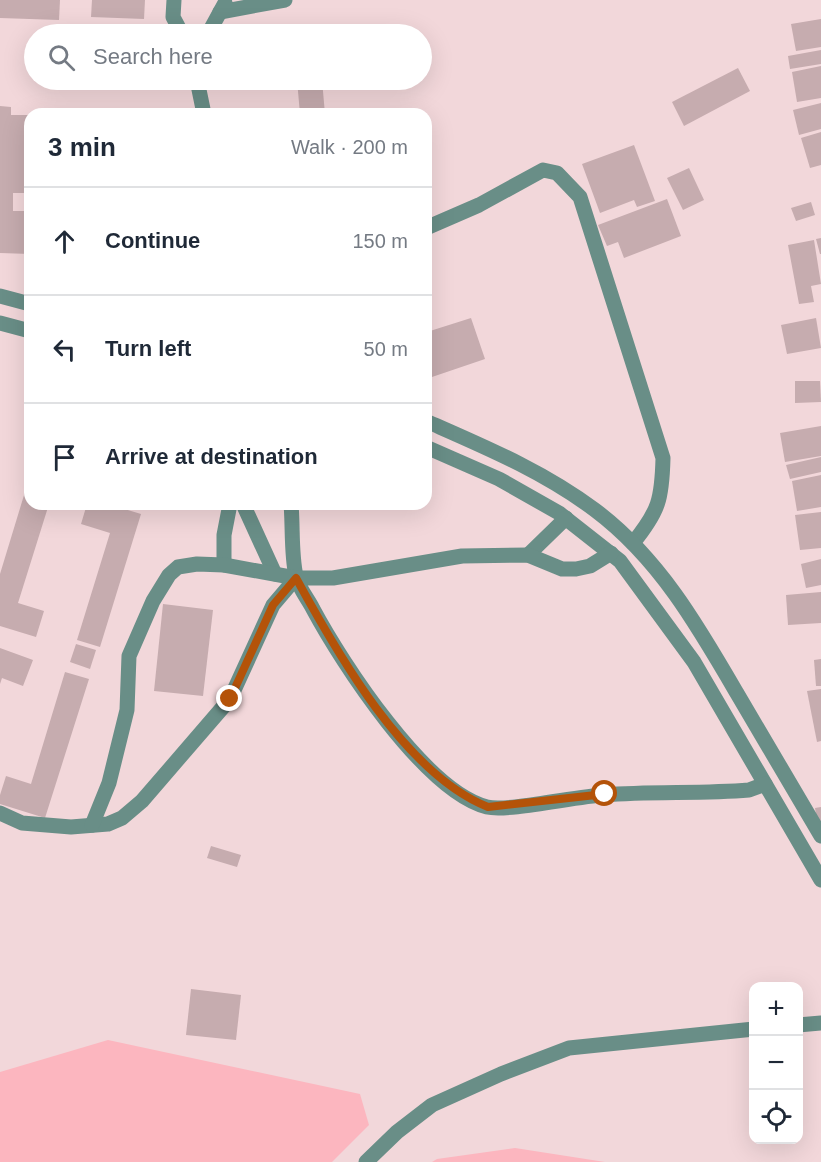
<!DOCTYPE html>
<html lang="en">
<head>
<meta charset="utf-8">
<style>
	:root { --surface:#fff; --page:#f6f6f7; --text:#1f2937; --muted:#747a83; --line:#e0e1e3 }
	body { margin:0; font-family:Helvetica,sans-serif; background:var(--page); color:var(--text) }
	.controls { position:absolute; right:18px; bottom:18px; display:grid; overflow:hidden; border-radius:12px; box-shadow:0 6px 24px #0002 }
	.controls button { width:54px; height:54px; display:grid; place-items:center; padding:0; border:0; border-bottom:2px solid var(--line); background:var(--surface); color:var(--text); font:30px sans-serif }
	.stop { position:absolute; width:18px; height:18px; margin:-14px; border:4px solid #b45309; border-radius:50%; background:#fff }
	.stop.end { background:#b45309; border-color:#fff; box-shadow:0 2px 6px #0008 }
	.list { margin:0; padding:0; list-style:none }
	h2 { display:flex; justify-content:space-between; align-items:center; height:78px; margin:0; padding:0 24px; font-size:26px }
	h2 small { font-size:20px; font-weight:400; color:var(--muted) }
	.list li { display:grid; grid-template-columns:39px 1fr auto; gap:18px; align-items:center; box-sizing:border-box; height:108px; padding:0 24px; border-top:2px solid var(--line) }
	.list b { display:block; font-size:22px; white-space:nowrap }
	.list em { font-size:20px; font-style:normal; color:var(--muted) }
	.icon { flex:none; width:33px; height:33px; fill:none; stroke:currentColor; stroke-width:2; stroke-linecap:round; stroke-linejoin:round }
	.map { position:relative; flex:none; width:821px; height:1162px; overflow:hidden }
	.search { position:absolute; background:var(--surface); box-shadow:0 6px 24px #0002; left:24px; top:24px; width:408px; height:66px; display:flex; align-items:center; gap:15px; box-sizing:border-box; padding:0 21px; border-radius:33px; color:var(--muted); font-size:22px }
	.panel { position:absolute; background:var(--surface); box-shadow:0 6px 24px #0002; left:24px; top:108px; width:408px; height:402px; border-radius:18px }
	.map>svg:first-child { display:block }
</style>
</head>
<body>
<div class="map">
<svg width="821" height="1162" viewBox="0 0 821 1162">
	<rect width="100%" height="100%" fill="#f2d7da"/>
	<!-- green -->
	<g fill="#fcb6bf">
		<polygon points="108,1040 360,1094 369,1125 332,1162 0,1162 0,1072"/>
		<polygon points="515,1148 605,1162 432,1162 437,1159"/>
	</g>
	<!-- building -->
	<g fill="#c6acaf">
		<polygon points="0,0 60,0 59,20 0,18"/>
		<polygon points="92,0 145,0 144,19 91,17"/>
		<polygon points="821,19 821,47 796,51 791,24"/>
		<polygon points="821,50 821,64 790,69 788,56"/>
		<polygon points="821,66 821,98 797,102 792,72"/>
		<polygon points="738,68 750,91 684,126 672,102"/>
		<polygon points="297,80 322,80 325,114 300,114"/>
		<polygon points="821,103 821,129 799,135 793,110"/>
		<polygon points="0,106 11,107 11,115 30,115 30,193 13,193 13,211 30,211 30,254 0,253"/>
		<rect x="119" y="110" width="25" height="4"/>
		<polygon points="821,132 821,165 810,168 801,138"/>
		<polygon points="634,145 655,201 637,207 634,200 600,213 582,164"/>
		<polygon points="689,168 704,200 683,210 667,178"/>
		<polygon points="667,199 681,236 624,258 618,242 607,246 598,225"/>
		<polygon points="811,202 815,215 796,221 791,208"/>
		<polygon points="821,238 821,254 820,254 816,239"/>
		<polygon points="814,240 821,284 811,286 814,302 799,304 788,245"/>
		<polygon points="471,318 485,359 432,377 426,359 426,322 430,331"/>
		<polygon points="816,318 821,348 787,354 781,325"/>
		<polygon points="795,381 820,381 821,402 795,403"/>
		<polygon points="821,426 821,456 785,462 780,433"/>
		<polygon points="821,457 821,472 790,479 786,465"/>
		<polygon points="821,475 821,507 797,511 792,481"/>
		<polygon points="28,482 30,504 49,504 18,603 44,611 36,637 0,626 0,574"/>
		<polygon points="87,504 108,504 141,514 100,647 77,640 110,533 81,524"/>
		<polygon points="821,512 821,548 800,550 795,515"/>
		<polygon points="821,559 821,585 806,588 801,564"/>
		<polygon points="821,592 821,623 788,625 786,595"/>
		<polygon points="163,604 213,610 203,696 154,691"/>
		<polygon points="76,644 96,650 90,669 70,662"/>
		<polygon points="0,648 33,660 23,686 2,678 0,684"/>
		<polygon points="821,659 821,686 816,686 814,660"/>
		<polygon points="65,672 89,679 45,818 0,804 0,795 6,776 31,784"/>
		<polygon points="821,689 821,741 817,742 807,691"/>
		<polygon points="821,807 821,822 817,822 815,808"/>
		<polygon points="211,846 241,855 237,867 207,858"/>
		<polygon points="191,989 241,995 236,1040 186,1035"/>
	</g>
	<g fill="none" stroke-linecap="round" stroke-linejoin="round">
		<!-- minor -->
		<g stroke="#698e87" stroke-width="15">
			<polyline points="174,0 173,17 182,34"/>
			<polyline points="220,12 285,0"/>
			<polyline points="208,34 225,3"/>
			<polyline points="197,80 204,114"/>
			<path d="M 426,228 L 479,205 L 543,170 L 557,173 L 580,197 L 663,458 C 662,499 659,511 633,543"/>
			<polyline points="0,296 30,304"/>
			<polyline points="0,323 30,331"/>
			<path d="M 426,421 C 485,447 543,471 595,510 C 659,558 698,626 738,695 C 766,742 793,789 821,836"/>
			<polyline points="426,447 499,479 559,513 620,561 694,662 821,880"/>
			<polyline points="243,504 275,574"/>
			<path d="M 291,504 C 293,527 291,554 296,576 C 298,587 308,599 313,609 C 342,663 425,791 487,807 C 508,812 577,796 604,795 C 652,791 701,794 749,790 L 765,784"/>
			<polyline points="528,555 566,518"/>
			<polyline points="224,565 224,535 230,504"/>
			<polyline points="0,813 22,823 71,827 108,824 122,818 142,801 230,699 273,605 296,578"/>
			<polyline points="92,825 109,783 127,710 129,656 153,601 169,575 178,567 197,564 224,565 296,578 333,578 462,556 528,555 562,569 576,569 590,566 611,553"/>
			<polyline points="798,1025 821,1023"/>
			<polyline points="366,1162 397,1132 432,1105 501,1074 569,1048 754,1029"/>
		</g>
	</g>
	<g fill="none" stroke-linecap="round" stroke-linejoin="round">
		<!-- route -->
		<path stroke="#b45309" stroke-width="8" d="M 230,699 L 273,605 L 296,578 C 337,653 405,774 488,807 L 605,794"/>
	</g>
</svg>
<div class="controls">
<button>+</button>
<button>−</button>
<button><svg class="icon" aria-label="locate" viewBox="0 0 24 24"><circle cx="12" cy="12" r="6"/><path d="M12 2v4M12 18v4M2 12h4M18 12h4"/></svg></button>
</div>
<div class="stop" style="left:605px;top:794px"></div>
<div class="stop end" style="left:230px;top:699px"></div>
<div class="search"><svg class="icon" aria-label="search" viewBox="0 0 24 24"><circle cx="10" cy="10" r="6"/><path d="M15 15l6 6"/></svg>Search here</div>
<section class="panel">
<h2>3 min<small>Walk · 200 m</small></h2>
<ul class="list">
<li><svg class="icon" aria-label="ahead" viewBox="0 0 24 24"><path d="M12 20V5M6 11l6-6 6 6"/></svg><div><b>Continue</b></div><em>150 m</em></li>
<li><svg class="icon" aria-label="left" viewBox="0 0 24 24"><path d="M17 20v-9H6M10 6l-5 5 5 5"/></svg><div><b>Turn left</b></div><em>50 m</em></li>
<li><svg class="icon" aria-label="arrive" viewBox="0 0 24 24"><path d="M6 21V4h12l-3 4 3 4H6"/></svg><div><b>Arrive at destination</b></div></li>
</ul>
</section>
</div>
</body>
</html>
